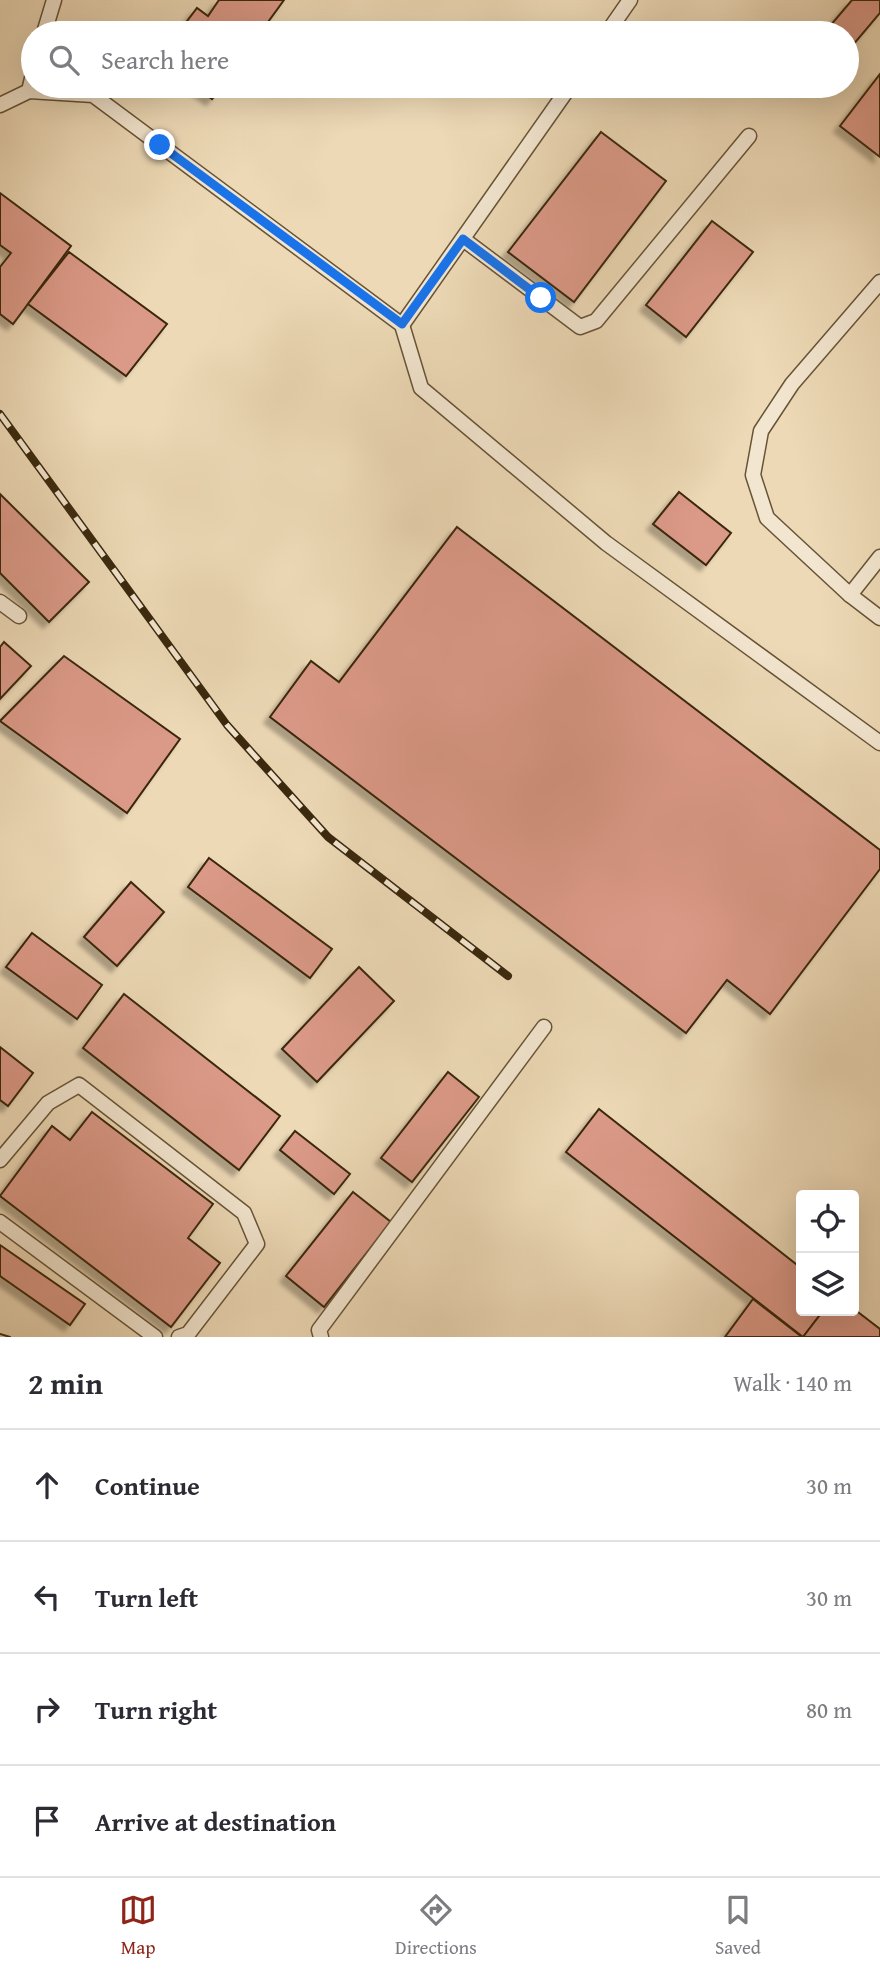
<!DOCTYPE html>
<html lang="en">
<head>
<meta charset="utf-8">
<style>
	:root { --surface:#fff; --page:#f7f7f7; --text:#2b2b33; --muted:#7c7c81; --line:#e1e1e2; --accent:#8f2418 }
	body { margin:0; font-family:"Gentium Book Plus",serif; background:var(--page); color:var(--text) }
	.controls { position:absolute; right:21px; bottom:21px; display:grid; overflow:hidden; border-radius:7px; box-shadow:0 7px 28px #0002 }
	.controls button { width:63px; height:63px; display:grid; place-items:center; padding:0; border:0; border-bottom:2px solid var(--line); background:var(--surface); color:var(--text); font:35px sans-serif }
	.stop { position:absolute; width:21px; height:21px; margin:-16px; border:5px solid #1a73e8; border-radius:50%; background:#fff }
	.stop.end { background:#1a73e8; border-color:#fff; box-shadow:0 2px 7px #0008 }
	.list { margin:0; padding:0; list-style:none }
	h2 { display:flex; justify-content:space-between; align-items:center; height:91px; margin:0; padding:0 28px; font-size:30px }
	h2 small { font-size:23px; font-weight:400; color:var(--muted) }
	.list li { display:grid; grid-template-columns:46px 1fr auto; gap:21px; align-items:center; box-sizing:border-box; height:112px; padding:0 28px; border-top:2px solid var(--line) }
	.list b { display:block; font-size:26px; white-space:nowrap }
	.list em { font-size:23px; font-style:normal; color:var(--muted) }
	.icon { flex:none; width:38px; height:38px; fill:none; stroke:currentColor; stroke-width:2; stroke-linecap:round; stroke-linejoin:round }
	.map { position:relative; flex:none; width:880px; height:1337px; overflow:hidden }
	.search { position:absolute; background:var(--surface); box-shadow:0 7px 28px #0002; left:21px; right:21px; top:21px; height:77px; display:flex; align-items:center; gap:18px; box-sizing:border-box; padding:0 24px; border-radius:38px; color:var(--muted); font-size:26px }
	.sheet { height:539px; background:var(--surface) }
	nav { display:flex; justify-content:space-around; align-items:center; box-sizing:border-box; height:98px; border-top:2px solid var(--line); background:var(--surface); font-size:19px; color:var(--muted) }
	nav a { display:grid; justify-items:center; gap:4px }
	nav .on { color:var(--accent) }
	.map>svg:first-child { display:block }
</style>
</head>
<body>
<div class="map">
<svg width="880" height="1337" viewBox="0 0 880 1337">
	<defs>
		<filter id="shadow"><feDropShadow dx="-6" dy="6" stdDeviation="2" flood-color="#0004"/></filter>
	</defs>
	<rect width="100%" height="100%" fill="#edd9b6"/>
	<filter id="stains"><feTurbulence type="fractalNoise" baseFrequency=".00286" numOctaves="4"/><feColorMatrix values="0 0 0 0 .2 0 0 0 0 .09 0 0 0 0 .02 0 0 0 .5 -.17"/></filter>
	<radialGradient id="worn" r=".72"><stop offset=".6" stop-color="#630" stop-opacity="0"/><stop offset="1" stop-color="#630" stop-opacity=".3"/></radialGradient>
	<!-- building -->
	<g fill="#db9987" stroke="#3a280d" stroke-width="2" filter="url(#shadow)">
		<polygon points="219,0 284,0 260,33 178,33 197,8 208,16"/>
		<polygon points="852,0 880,0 880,13 847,52 847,33 824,33"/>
		<polygon points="880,74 880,157 840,126"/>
		<polygon points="194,86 222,86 212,99"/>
		<polygon points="601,132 666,181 574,302 508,252"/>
		<polygon points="0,193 71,246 13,324 0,314 0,267 11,253 0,245"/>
		<polygon points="712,221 753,252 686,337 646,305"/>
		<polygon points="69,252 167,324 126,376 28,304"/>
		<polygon points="679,492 731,533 706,565 653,524"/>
		<polygon points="0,494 89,582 49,622 0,573"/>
		<polygon points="457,527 880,850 880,869 770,1014 727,980 686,1033 270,717 311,661 339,682"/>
		<polygon points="4,642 31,666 0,699 0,647"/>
		<polygon points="64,656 180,739 127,813 0,721"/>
		<polygon points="209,858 332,949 310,978 188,887"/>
		<polygon points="131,882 164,912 117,966 84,937"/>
		<polygon points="32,933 102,985 77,1019 6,967"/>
		<polygon points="359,967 394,1001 317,1082 282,1049"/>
		<polygon points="124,994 280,1116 239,1170 83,1048"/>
		<polygon points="0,1047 33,1073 8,1106 0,1100"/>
		<polygon points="448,1072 479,1097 412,1182 381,1158"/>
		<polygon points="599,1109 801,1268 801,1311 823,1311 803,1337 566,1152"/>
		<polygon points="92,1112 213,1204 188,1238 220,1263 171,1327 0,1196 52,1126 70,1140"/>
		<polygon points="295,1131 350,1174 334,1194 280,1150"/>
		<polygon points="353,1192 391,1222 324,1307 286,1276"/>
		<polygon points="0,1245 85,1304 70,1325 0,1276"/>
		<polygon points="753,1299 802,1337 725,1337"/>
		<polygon points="854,1309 880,1329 880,1337 803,1337 823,1311"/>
	</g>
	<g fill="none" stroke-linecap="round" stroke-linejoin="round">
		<!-- lane casing -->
		<g stroke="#675437" stroke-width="17">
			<g id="lane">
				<polyline points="44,33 54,0"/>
				<polyline points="607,33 630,0"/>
				<polyline points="29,91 33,74"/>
				<polyline points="0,105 29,91 93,95 402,325 421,388 606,543 880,743"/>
				<polyline points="463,239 580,327 596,321 749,136"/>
				<polyline points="880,282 792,384 761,431 753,475 767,518 850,595 880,618"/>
				<polyline points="402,325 570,86"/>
				<polyline points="850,595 880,557"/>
				<polyline points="0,602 19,616"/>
				<polyline points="0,1160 48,1103 79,1085 244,1213 257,1244 188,1334 179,1337"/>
				<polyline points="0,1222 155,1337"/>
				<polyline points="321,1337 319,1330 544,1027"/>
			</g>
		</g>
		<!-- lane -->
		<use href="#lane" stroke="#f3e6d0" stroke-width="14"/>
		<!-- tram -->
		<polyline stroke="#3a280d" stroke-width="2" points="0,1334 10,1337"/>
		<!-- rail casing -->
		<g stroke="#3a280d" stroke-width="8">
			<polyline id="rail" points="0,414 227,725 328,837 508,976"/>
		</g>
		<!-- rail -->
		<use href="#rail" stroke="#f3e6d0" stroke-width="5" stroke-dasharray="16" stroke-linecap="butt"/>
	</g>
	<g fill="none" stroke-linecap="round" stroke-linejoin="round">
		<!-- route -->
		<polyline stroke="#1a73e8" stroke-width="9" points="160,145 402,324 463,239 541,298"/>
	</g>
	<rect width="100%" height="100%" filter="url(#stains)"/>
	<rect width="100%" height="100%" fill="url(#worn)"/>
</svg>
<div class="controls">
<button><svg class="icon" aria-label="locate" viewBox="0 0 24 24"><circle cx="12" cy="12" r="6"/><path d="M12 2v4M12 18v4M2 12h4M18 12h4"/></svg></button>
<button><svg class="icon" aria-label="layers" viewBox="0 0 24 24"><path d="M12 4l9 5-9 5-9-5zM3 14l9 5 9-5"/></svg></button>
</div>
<div class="stop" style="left:541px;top:298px"></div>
<div class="stop end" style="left:160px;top:145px"></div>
<div class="search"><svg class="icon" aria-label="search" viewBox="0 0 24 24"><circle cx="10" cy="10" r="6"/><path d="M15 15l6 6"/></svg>Search here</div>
</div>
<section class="sheet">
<h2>2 min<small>Walk · 140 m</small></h2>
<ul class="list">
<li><svg class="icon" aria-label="ahead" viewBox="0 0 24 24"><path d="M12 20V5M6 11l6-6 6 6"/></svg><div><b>Continue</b></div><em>30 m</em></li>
<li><svg class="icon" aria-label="left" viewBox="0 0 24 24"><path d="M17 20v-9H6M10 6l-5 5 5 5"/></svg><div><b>Turn left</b></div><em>30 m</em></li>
<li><svg class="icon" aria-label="right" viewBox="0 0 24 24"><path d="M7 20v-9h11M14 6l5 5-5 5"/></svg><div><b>Turn right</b></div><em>80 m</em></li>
<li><svg class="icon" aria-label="arrive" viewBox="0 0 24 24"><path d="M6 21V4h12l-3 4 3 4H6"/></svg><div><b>Arrive at destination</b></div></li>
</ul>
</section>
<nav>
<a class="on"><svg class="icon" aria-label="map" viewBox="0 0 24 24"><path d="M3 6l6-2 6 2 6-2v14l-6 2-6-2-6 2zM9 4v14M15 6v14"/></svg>Map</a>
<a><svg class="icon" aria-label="directions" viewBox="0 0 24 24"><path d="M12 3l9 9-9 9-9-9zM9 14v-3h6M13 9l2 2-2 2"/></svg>Directions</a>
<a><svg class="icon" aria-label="saved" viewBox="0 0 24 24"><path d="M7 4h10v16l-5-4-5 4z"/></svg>Saved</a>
</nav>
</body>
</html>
